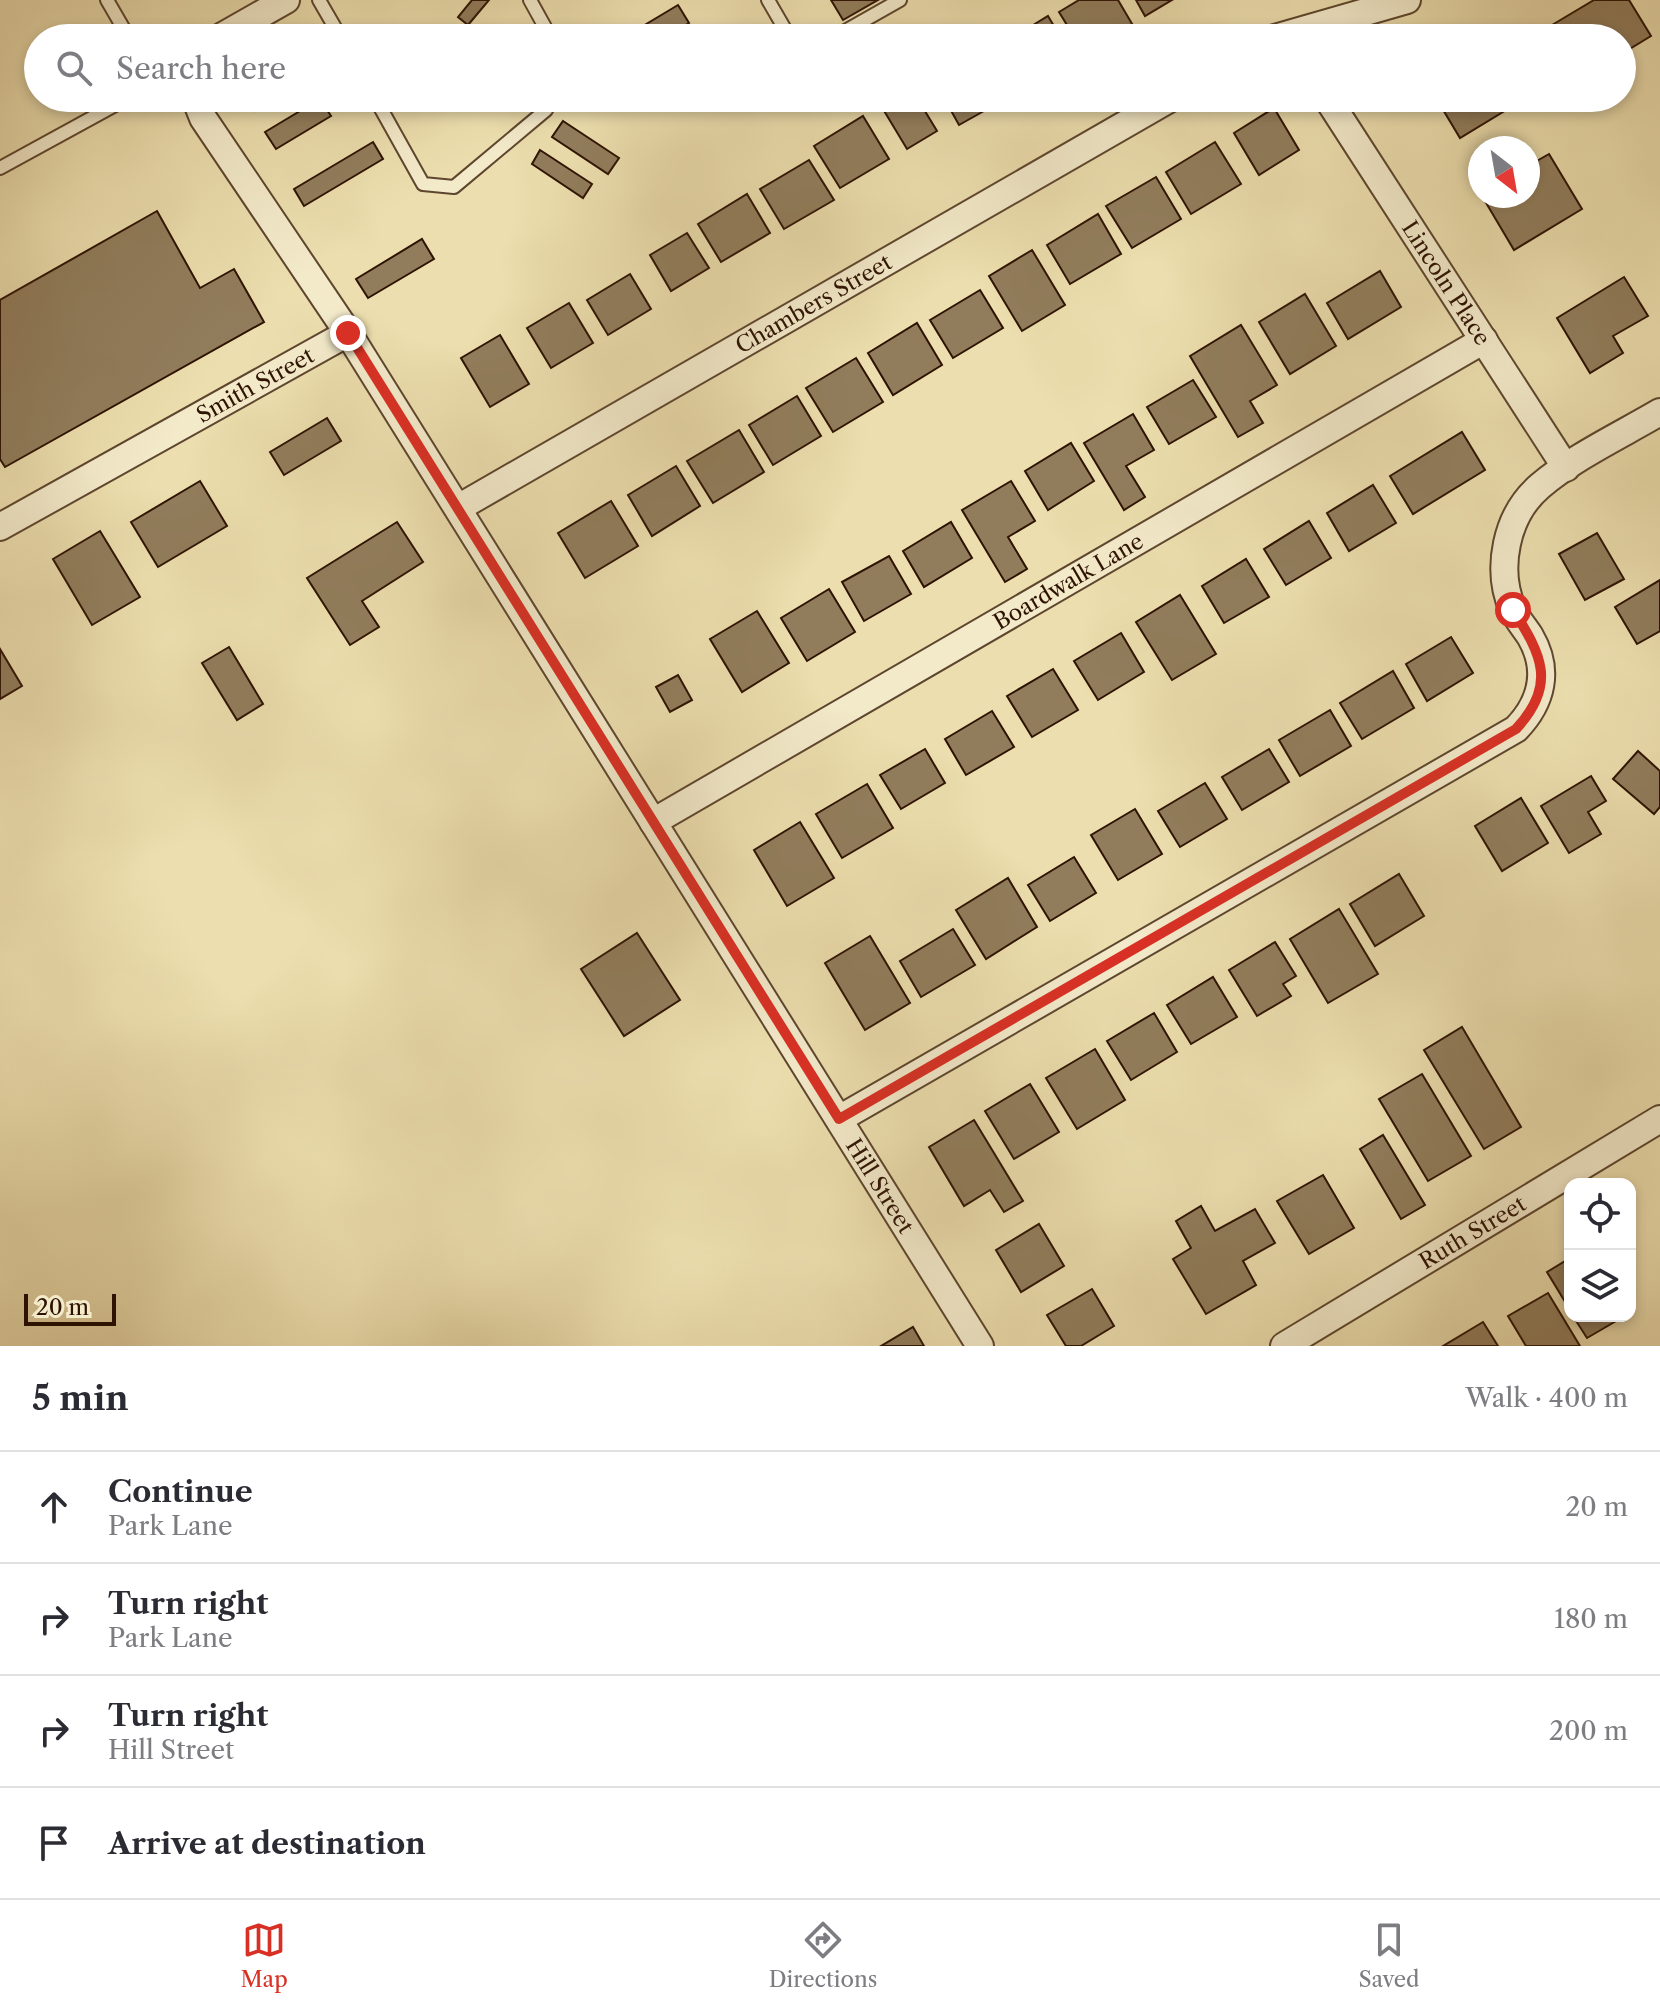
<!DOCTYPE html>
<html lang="en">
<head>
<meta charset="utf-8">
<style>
	:root { --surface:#fff; --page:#f7f7f7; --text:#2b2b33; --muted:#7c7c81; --line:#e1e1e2; --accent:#d93025 }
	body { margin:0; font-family:"Libre Caslon Text",serif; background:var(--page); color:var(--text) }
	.controls { position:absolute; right:24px; bottom:24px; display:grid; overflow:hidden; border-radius:16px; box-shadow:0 4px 12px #0003 }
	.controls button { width:72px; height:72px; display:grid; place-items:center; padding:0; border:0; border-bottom:2px solid var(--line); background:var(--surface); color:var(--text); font:40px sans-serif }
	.compass { position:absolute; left:1468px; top:136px; width:72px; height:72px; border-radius:50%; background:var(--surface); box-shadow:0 4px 12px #0003; rotate:149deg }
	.scale { position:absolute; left:24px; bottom:20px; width:92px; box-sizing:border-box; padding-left:8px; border:4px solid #2e1303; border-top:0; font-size:22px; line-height:28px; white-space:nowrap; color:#2e1303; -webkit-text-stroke:6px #f3eaca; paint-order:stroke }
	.stop { position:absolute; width:24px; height:24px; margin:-18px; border:6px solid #d93025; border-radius:50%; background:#fff }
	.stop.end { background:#d93025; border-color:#fff; box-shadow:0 2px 8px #0008 }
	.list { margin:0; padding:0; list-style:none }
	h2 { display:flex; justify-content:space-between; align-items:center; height:104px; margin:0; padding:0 32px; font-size:34px }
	h2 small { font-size:26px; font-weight:400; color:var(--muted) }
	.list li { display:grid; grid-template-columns:52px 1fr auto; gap:24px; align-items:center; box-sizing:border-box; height:112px; padding:0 32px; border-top:2px solid var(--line) }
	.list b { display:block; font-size:30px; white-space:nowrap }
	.list p { margin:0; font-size:26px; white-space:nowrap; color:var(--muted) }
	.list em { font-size:26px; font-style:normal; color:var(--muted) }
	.icon { flex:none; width:44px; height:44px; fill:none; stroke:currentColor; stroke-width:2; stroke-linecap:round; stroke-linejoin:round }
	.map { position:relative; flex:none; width:1660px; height:1346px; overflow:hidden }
	.search { position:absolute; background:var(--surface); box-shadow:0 4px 12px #0003; left:24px; right:24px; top:24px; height:88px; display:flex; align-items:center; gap:20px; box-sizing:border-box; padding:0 28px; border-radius:44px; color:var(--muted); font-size:30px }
	.sheet { height:552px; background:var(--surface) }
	nav { display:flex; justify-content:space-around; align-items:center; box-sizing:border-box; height:112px; border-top:2px solid var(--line); background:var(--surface); font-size:22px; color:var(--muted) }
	nav a { display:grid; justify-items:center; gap:4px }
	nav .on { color:var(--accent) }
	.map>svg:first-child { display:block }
</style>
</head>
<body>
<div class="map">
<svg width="1660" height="1346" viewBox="0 0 1660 1346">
	<rect width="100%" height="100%" fill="#ecdeae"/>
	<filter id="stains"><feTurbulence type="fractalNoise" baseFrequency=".0025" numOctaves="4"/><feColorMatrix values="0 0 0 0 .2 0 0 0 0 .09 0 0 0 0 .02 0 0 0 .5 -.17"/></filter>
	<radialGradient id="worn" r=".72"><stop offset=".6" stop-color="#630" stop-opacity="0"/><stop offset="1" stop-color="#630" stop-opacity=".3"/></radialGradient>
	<!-- building -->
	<g fill="#917d5c" stroke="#2e1303" stroke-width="2">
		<polygon points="472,0 489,0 468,25 458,17"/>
		<polygon points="831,0 878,0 843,20"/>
		<polygon points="1079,0 1118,0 1135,29 1120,38 1075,38 1059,12"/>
		<polygon points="1136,0 1172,0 1145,16"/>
		<polygon points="1594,0 1629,0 1651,36 1623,53 1622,38 1560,38 1552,25"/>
		<polygon points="678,5 689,23 664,38 623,38"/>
		<polygon points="1048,16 1061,38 1012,38"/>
		<polygon points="247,98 277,98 255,111"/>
		<polygon points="901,98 917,98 937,131 907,149 883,109"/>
		<polygon points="944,98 1007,98 959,125"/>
		<polygon points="1436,98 1519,98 1521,101 1460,138"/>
		<polygon points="320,99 331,116 276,149 265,132"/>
		<polygon points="1274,108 1299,150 1259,175 1234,133"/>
		<polygon points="863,116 889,159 840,188 814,146"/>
		<polygon points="563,121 619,158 608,174 552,137"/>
		<polygon points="373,142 383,159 304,206 294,189"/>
		<polygon points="1215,142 1241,184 1191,214 1166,172"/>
		<polygon points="540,150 592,184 583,198 532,164"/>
		<polygon points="1549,154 1582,209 1514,250 1482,196 1528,196 1528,166"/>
		<polygon points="809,160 834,200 784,229 760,189"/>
		<polygon points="1156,177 1181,219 1132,248 1106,206"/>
		<polygon points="747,194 770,233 721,262 698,224"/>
		<polygon points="157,211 200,288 234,269 264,322 5,467 0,459 0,300"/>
		<polygon points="1098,214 1121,254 1070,284 1047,245"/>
		<polygon points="687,233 709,268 671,291 650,255"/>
		<polygon points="422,239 434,259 368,298 356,279"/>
		<polygon points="1032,250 1065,305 1022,331 989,276"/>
		<polygon points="1380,271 1401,307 1348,339 1327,303"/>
		<polygon points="630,274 651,309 608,335 587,300"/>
		<polygon points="1624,277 1648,316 1613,336 1623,353 1590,373 1557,318"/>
		<polygon points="980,290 1003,328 953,358 930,320"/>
		<polygon points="1305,294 1336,346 1290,374 1259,322"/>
		<polygon points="569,303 593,343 551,368 527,328"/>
		<polygon points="917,323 942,365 893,395 868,353"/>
		<polygon points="1241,325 1277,385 1250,401 1263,423 1238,437 1190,356"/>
		<polygon points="500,335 529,384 490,407 461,358"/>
		<polygon points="856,358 883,402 833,432 806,388"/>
		<polygon points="1193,380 1216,417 1169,444 1147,407"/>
		<polygon points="797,396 821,436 773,465 749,425"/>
		<polygon points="1133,414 1154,450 1126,466 1145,497 1124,510 1084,443"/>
		<polygon points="327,418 341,441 284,475 270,452"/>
		<polygon points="739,430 764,472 713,503 687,461"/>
		<polygon points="1462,432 1485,470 1413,514 1390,476"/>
		<polygon points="1071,443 1094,481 1048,510 1025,471"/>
		<polygon points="676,466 700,506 652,536 628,495"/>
		<polygon points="200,481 227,526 158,567 131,522"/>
		<polygon points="1011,481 1035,521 1008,537 1027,569 1005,582 962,510"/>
		<polygon points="1373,485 1396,523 1349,551 1327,513"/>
		<polygon points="611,501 638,546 585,578 558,533"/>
		<polygon points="1309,521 1331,558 1286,585 1264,549"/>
		<polygon points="397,522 423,562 362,601 379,627 350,645 307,578"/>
		<polygon points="951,522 972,558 924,587 903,551"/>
		<polygon points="100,531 140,597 92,625 53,559"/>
		<polygon points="1597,533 1624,579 1585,600 1559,554"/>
		<polygon points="889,556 911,594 864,621 842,582"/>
		<polygon points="1246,559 1269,597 1224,623 1202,586"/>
		<polygon points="1660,580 1660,631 1637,644 1615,607"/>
		<polygon points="829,589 855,632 807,661 781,618"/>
		<polygon points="1180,595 1216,654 1172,680 1136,622"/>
		<polygon points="757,611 789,663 742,692 710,639"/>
		<polygon points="1121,633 1144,672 1098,700 1074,661"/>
		<polygon points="1451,637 1473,673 1427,701 1406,664"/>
		<polygon points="229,647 263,704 237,720 202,663"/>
		<polygon points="0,649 22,686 0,699"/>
		<polygon points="1053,669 1078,710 1032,737 1007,696"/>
		<polygon points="1393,671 1414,708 1362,739 1340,703"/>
		<polygon points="678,675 692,700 670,712 656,687"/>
		<polygon points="1330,710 1351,746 1300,776 1279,740"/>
		<polygon points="992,711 1014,747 966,775 945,739"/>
		<polygon points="925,749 945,783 901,809 880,775"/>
		<polygon points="1269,749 1289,782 1242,810 1222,777"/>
		<polygon points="1638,751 1660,771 1660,807 1654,814 1613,779"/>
		<polygon points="1591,776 1606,801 1588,812 1601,834 1569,853 1541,806"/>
		<polygon points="1205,783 1227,819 1180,847 1158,811"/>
		<polygon points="867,784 893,828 842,858 816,814"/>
		<polygon points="1521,798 1548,843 1502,871 1475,826"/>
		<polygon points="1135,809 1162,854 1118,880 1091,835"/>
		<polygon points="800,822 834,878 787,906 754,850"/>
		<polygon points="1074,857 1096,893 1050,921 1028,885"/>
		<polygon points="1399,874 1424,916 1375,946 1350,904"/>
		<polygon points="1008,878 1037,927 986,959 956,910"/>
		<polygon points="1339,909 1378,974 1328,1003 1290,939"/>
		<polygon points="953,929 975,965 921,997 900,961"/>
		<polygon points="637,933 680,1000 624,1036 581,969"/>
		<polygon points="870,936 910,1003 865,1030 825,963"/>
		<polygon points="1275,942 1296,976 1283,984 1291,996 1257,1016 1229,970"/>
		<polygon points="1213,977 1237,1017 1191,1044 1167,1005"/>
		<polygon points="1154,1013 1177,1052 1131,1080 1107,1041"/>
		<polygon points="1462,1027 1521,1127 1484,1149 1424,1050"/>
		<polygon points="1095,1049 1125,1100 1077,1129 1046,1078"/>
		<polygon points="1422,1074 1471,1156 1428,1181 1379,1099"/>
		<polygon points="1030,1084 1059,1132 1014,1159 985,1111"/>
		<polygon points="974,1120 1023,1201 1004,1212 990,1190 964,1206 929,1147"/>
		<polygon points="1383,1135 1425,1205 1401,1219 1360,1149"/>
		<polygon points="1323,1175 1354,1228 1309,1254 1277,1201"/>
		<polygon points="1201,1206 1215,1231 1255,1209 1275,1243 1243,1261 1256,1285 1206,1314 1173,1259 1191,1248 1176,1221"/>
		<polygon points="1039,1224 1064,1266 1021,1292 996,1250"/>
		<polygon points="1570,1258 1570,1310 1547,1272"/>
		<polygon points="1092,1289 1114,1326 1081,1346 1066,1346 1047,1315"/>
		<polygon points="1548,1293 1580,1346 1526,1346 1508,1316"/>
		<polygon points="1573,1316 1623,1316 1623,1317 1587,1338"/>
		<polygon points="1483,1322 1498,1346 1443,1346"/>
		<polygon points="913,1327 924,1346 881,1346"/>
	</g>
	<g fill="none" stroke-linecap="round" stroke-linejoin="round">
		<!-- service casing -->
		<g stroke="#5e462e" stroke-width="16">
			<g id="service">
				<polyline points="107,0 129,38"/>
				<polyline points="319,0 341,38"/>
				<polyline points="530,0 551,38"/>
				<polyline points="768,0 790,38"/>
				<polyline points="833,38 900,0"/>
				<polyline points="375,98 423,184 454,187 546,110 553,98"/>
				<polyline points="0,168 128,98"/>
			</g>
		</g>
		<!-- minor casing -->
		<g stroke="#5e462e" stroke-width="30">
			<g id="minor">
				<polyline points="219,38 286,0"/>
				<polyline points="1275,38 1407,0"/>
				<path id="s1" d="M 195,98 L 203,118 L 348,333 L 980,1346"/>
				<path id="s2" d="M 1327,98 L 1566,468"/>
				<path id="s3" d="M 458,508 L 1171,98"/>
				<path id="s4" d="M 0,527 L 348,333"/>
				<path id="s5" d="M 653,822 L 1484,340"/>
				<path d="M 839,1119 L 1516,729 C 1542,702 1550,670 1530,636 C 1524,627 1517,619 1513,610 C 1495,569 1506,515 1540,486 C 1574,457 1621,435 1660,412"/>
				<path id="s6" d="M 1284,1346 L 1660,1119"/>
			</g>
		</g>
		<!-- service -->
		<use href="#service" stroke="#f3eaca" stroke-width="12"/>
		<!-- minor -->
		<use href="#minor" stroke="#f3eaca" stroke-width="26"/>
	</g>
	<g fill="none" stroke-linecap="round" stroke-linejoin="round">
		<!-- route -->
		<path stroke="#d93025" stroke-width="10" d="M 348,333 L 839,1119 L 1516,729 C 1557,685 1542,655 1513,610"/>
	</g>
	<g text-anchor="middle" stroke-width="8" stroke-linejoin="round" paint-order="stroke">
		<!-- street labels -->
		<g font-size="22" fill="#2e1303" stroke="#f3eaca">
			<text dy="8" stroke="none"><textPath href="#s2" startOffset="220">Lincoln Place</textPath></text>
			<text dy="8" stroke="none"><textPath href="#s3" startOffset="410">Chambers Street</textPath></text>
			<text dy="8" stroke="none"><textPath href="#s4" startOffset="292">Smith Street</textPath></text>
			<text dy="8" stroke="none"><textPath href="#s5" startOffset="480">Boardwalk Lane</textPath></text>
			<text dy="8" stroke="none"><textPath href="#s1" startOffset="1286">Hill Street</textPath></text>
			<text dy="8" stroke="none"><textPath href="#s6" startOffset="220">Ruth Street</textPath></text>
		</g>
	</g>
	<rect width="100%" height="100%" filter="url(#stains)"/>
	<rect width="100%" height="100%" fill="url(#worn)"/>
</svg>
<div class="controls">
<button><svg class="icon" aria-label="locate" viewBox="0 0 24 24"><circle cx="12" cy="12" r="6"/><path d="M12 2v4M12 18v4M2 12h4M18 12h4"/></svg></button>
<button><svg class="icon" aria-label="layers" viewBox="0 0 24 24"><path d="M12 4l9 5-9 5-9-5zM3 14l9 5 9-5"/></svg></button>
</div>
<svg class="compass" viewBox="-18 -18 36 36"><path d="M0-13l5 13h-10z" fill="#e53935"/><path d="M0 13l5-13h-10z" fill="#7c7c81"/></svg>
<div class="scale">20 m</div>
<div class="stop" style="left:1513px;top:610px"></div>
<div class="stop end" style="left:348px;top:333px"></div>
<div class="search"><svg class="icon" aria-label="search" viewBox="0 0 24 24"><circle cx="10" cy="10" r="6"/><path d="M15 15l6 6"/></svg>Search here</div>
</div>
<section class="sheet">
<h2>5 min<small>Walk · 400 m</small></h2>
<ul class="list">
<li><svg class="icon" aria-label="ahead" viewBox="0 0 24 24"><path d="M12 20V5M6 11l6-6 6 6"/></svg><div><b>Continue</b><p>Park Lane</p></div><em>20 m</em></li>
<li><svg class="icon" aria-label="right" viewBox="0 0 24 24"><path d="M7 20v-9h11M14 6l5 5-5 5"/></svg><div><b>Turn right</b><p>Park Lane</p></div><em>180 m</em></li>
<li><svg class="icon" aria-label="right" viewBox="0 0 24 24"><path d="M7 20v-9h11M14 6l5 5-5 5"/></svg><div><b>Turn right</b><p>Hill Street</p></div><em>200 m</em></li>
<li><svg class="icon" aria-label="arrive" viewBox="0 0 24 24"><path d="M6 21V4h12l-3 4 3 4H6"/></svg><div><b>Arrive at destination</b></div></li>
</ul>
</section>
<nav>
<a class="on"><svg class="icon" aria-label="map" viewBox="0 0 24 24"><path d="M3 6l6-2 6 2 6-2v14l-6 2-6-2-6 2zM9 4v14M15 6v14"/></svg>Map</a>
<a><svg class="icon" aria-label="directions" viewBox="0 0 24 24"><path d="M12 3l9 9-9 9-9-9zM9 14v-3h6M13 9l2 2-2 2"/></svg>Directions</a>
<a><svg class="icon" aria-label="saved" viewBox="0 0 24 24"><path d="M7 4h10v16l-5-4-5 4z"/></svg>Saved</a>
</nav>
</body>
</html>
